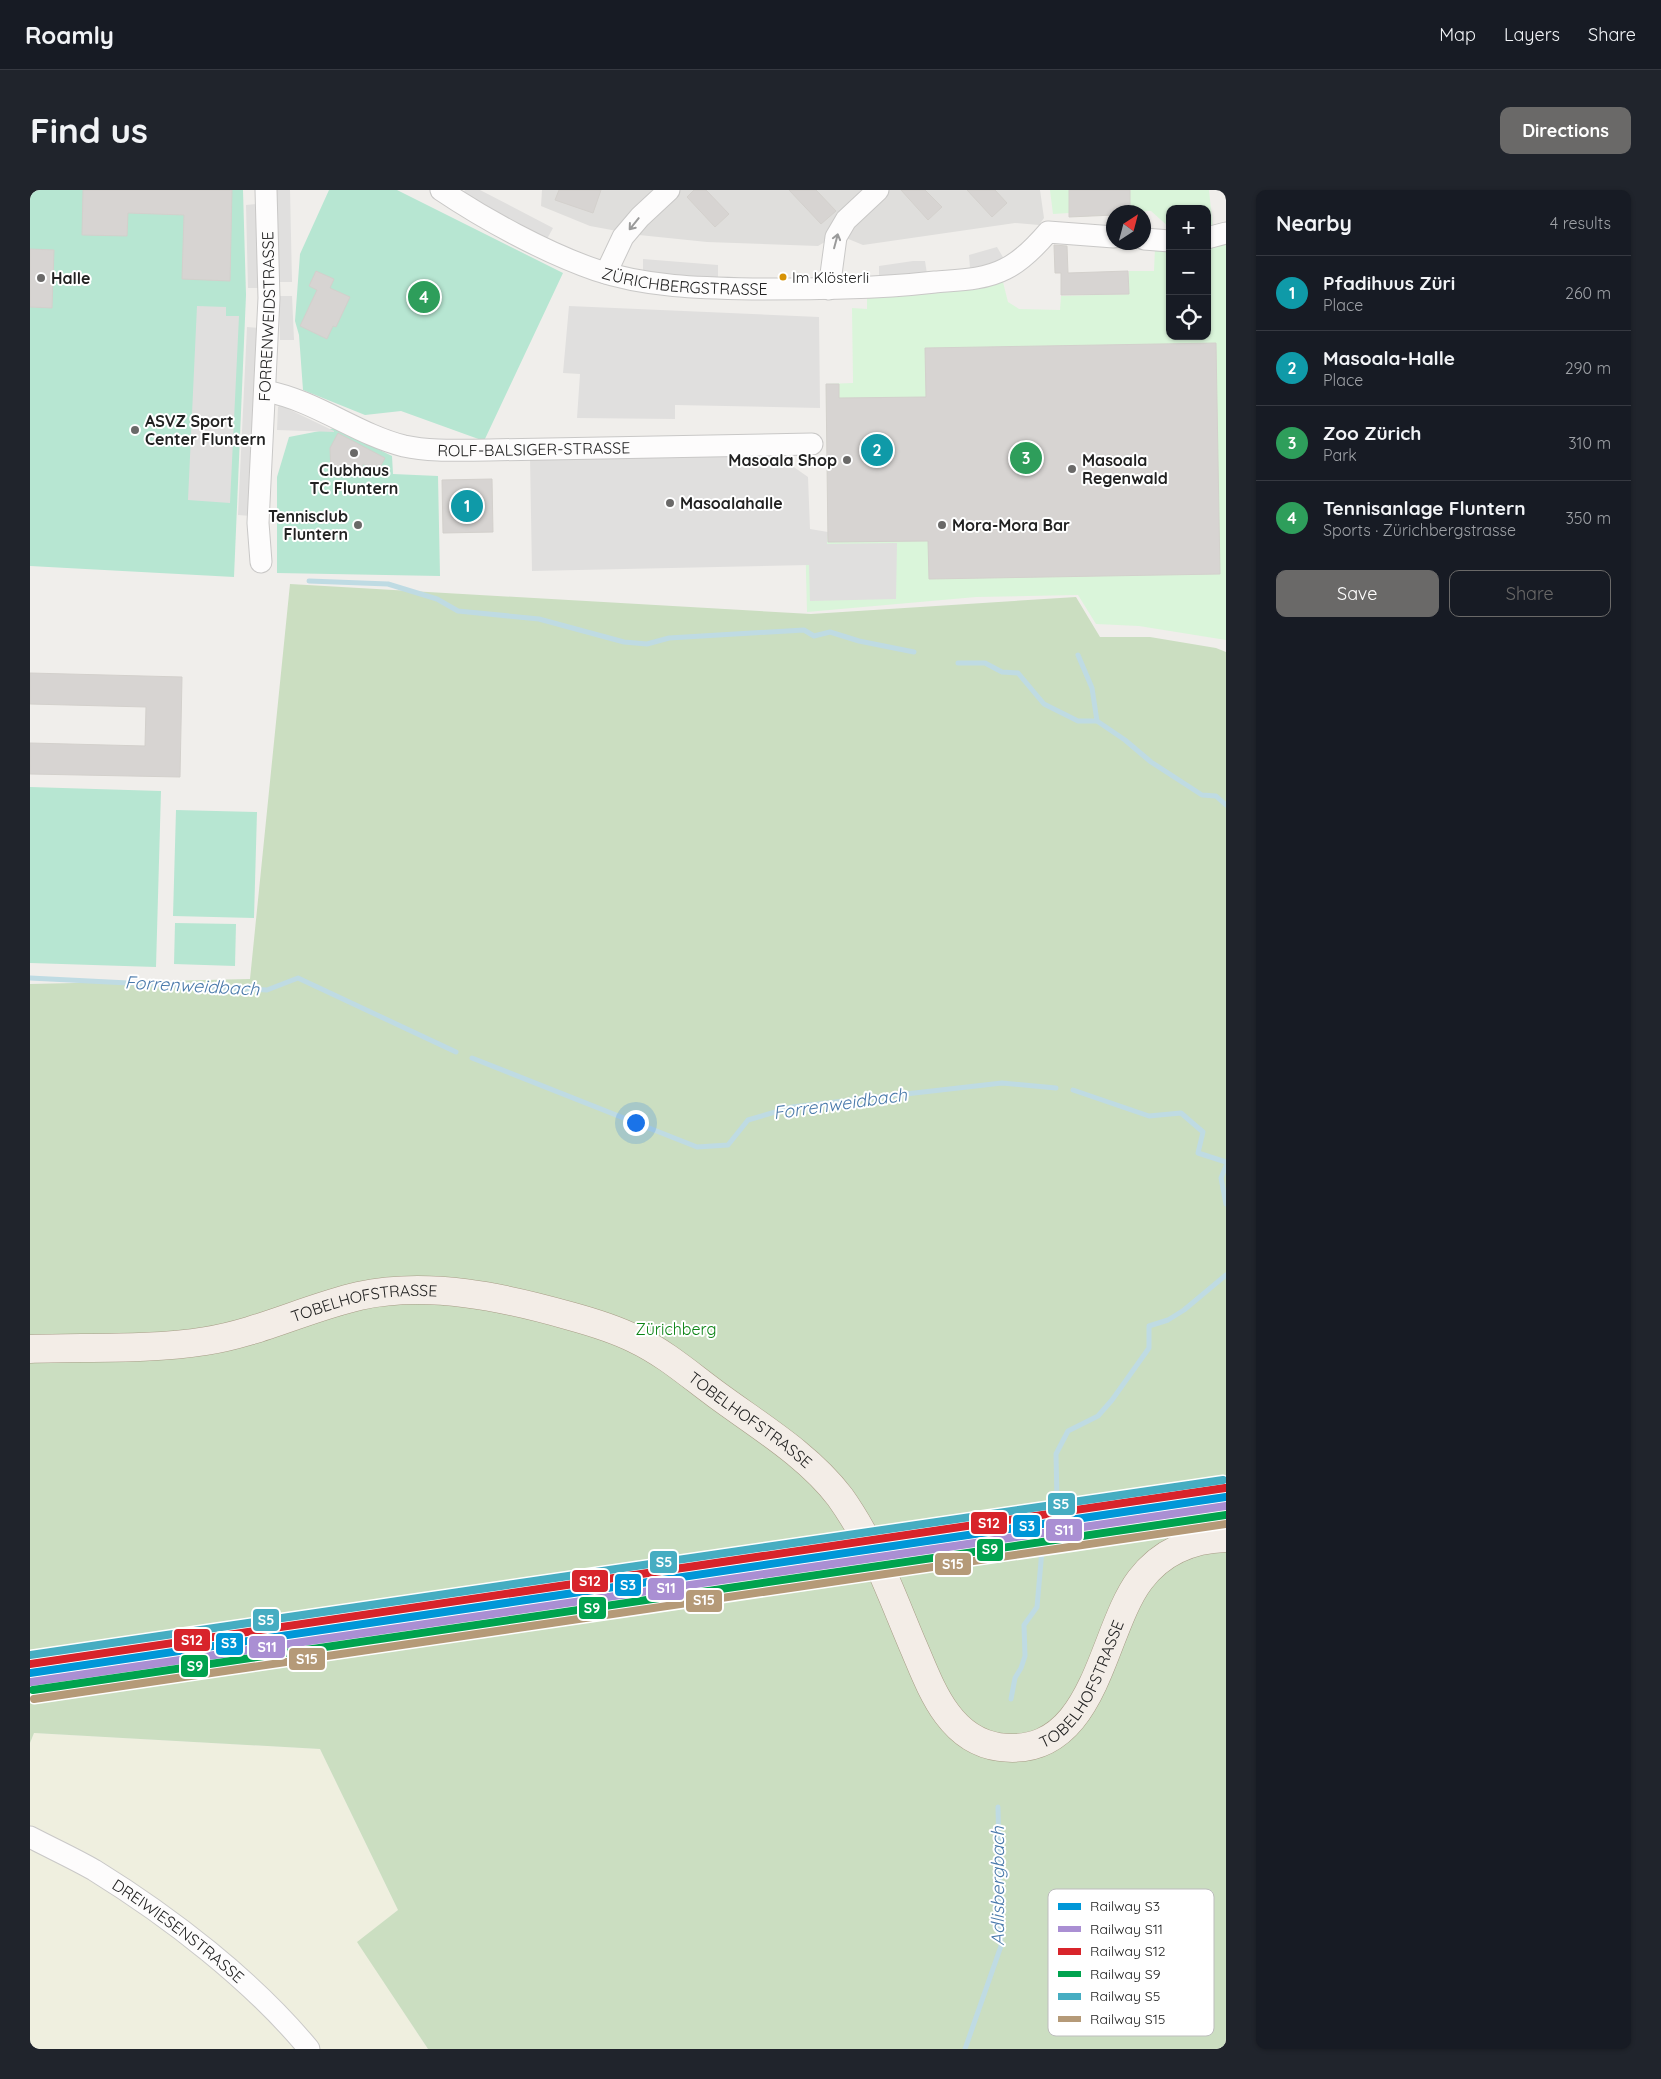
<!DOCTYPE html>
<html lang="en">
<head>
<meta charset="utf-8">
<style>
	:root { --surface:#171b24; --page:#20242c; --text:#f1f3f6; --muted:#9ea1a6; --line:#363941; --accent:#6a6968 }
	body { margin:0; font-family:Quicksand,sans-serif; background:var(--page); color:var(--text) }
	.controls { position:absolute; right:15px; top:15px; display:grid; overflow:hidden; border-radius:10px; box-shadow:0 1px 4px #0004 }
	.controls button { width:45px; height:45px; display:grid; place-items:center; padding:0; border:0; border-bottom:1px solid var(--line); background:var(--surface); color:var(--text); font:25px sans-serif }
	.compass { position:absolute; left:1076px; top:15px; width:45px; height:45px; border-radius:50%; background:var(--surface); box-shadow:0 1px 4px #0004; rotate:36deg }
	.you { position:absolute; left:605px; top:932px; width:18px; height:18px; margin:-12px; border:4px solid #fff; border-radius:50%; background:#1a73e8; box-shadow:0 0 0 8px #1a73e833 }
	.badge { display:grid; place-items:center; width:32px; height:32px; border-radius:50%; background:var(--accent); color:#fff; font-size:16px; font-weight:700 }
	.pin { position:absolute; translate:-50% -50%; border:2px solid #fff; box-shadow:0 1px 5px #0006 }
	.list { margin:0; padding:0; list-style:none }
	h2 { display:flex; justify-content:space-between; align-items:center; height:65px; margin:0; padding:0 20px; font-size:21px }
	h2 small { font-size:16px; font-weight:400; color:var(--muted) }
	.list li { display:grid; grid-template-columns:32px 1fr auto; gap:15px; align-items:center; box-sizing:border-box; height:75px; padding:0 20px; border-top:1px solid var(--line) }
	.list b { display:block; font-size:19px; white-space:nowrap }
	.list p { margin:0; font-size:16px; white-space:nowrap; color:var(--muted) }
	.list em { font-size:16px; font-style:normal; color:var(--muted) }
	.actions { display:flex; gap:10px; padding:15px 20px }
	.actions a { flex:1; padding:11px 0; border:1px solid var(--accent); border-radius:10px; text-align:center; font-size:18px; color:var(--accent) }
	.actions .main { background:var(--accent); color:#fff }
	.icon { flex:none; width:28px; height:28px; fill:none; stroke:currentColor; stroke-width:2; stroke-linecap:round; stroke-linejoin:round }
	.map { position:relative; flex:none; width:1196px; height:1859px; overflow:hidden; border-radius:10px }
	header { display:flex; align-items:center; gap:30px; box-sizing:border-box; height:70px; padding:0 25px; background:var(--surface); border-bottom:1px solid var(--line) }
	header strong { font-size:24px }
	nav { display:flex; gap:28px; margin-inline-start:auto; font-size:18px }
	.intro { display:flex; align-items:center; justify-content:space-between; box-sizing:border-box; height:120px; padding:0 30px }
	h1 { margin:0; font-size:35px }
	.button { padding:12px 22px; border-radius:10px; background:var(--accent); color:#fff; font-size:18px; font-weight:700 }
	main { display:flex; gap:30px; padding:0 30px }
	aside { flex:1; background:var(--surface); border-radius:10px; box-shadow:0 1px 4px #0004 }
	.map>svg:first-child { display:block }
</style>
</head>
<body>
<header>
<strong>Roamly</strong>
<nav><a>Map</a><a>Layers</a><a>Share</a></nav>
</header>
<div class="intro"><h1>Find us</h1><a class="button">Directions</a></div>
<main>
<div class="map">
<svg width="1196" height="1859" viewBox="0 0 1196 1859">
	<rect width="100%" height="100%" fill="#f0eeeb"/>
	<!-- residential -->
	<polygon fill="#dfdedc" points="512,0 1010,0 1014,28 1009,35 985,33 833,55 816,48 800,49 788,56 677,52 609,45 560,36 511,16"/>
	<!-- farmland -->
	<polygon fill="#efefdf" points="4,1543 290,1559 368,1720 328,1753 398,1859 0,1859 0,1553"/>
	<!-- forest -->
	<polygon fill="#cbdec1" points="260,394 781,424 1046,407 1070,447 1120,447 1186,458 1196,462 1196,1859 398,1859 327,1752 368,1720 290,1559 4,1543 0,1553 0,794 220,789"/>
	<!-- park -->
	<g fill="#daf5da">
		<polygon points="1020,0 1179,0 1183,38 1177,39 1177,19 1140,19 1140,38 1121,21 1084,22 1083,25 1039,27 1039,23 1023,24"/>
		<polygon points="1196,51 1196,450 1109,436 1066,434 1048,405 946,407 777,422 775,343 798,342 796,194 823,193 822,118 837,119 837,106 972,88 978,112 989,119 1030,120 1031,106 1099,104 1099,81 1124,81 1125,58 1140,60 1140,146 1177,146 1177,57"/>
	</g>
	<!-- pitch -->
	<g fill="#b7e6d2">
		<polygon points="0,0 213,0 216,105 204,387 0,376"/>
		<polygon points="299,0 367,0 533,83 454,251 371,221 335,225 273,200 269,145 265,131 270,64"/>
		<polygon points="305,238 362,266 363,284 408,286 410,386 247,383 247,287 259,247"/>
		<polygon points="0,597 131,601 126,777 0,773"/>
		<polygon points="146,620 227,622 224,728 143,726"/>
		<polygon points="145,733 206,734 205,776 144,774"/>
	</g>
	<!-- parking -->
	<g fill="#e0dfde">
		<polygon points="246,0 260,0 262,92 249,92"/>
		<polygon points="435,0 450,0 523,38 517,49 432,4"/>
		<polygon points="227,14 230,98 218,98 216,15"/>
		<polygon points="967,57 974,69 955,76 940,78 939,65"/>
		<polygon points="613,69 688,75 688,89 613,82"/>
		<polygon points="883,71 895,71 897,84 849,88 849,76"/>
		<polygon points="249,106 262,106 264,150 250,150"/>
		<polygon points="167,116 196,117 196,126 209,126 200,313 158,310"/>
		<polygon points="539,116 789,127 790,218 645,215 645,229 547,228 550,184 533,183"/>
		<polygon points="217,137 229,138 221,326 208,325"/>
		<polygon points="250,215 304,241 304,242 247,240 248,217"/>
		<polygon points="741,261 778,287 780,339 798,342 797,354 867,353 866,409 780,411 779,375 502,381 500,267"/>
	</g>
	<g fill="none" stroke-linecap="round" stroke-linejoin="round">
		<!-- stream -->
		<g stroke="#bfdbe3" stroke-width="5">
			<polyline points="279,391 358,394 407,409 428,421 509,429 594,452 617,454 639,448 774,440 784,446 800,442 829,451 884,462"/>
			<polyline points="1048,465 1062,498 1067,531"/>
			<polyline points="928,473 955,473 972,482 988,483 1014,514 1048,531 1067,531 1095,550 1121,572 1172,605 1186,606 1196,615"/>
			<polyline points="0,788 237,800 268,788 426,862"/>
			<polyline points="442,868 667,957 698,955 718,930 762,917 972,893 1026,898"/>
			<polyline points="1043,900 1119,926 1151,923 1173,942 1168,963 1196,972"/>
			<polyline points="1196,976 1191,988 1196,1014"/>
			<polyline points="981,1509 985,1488 991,1478 995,1466 994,1435 1007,1417 1015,1326 1027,1311 1026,1264 1038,1241 1068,1226 1082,1210 1119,1158 1119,1136 1138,1130 1154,1120 1196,1085"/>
			<polyline points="935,1859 971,1756 968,1617"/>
		</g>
	</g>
	<!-- building -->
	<g fill="#d7d4d2" stroke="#d3d0cc">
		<polygon points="53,0 202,0 200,91 152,89 154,25 98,23 97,46 52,45"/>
		<polygon points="529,0 571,0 563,23 525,10"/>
		<polygon points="664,0 676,0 699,24 685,37 657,7"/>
		<polygon points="759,0 786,0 806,21 791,34"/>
		<polygon points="871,0 895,0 912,17 898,30"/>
		<polygon points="937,0 965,0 977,13 962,27"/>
		<polygon points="1039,0 1100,0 1100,22 1084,22 1084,25 1039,27"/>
		<polygon points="1024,55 1037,56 1038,83 1098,81 1099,104 1031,105 1031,83 1025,83"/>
		<polygon points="0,59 24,60 22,118 0,117"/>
		<polygon points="286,81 304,89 300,98 320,107 306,137 303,136 297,149 270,136 287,100 279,96"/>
		<polygon points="1186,153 1190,384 899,389 898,351 798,352 796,194 809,194 809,208 896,207 895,158"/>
		<polygon points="308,243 355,268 348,281 333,274 330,283 301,282 300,258"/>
		<polygon points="462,289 463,342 413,343 412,290"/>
		<polygon points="0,483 152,487 150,587 0,584 0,553 115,556 116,517 0,514"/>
	</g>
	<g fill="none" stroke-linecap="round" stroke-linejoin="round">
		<!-- minor casing -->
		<g stroke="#c9c8c7" stroke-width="23">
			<g id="minor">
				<path id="s1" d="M 411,0 C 454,29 516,63 566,80 C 616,97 671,98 723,99 C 784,99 844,99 905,92 C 928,90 954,90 975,79 C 992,71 1006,56 1018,42 L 1084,47"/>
				<polyline points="1177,48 1196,43"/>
				<polyline points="1114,49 1140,51"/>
				<polyline points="576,83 593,47 610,27 639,0"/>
				<polyline points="799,99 806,47 816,30 848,0"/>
				<path id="s2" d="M 235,201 C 285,210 326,244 374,256 C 401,262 432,260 459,260 L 782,254"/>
				<path id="s3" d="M 231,372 L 228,333 L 239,108 L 236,0"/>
				<path id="s4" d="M 0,1647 C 21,1658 43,1668 64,1680 C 140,1727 222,1790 279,1859"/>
			</g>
		</g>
		<!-- major casing -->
		<g stroke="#a79c86" stroke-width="29">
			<g id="major">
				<path id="s5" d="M 0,1159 C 57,1157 120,1160 176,1151 C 228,1143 277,1118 329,1106 C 398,1091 474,1107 540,1126 C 562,1132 585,1139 605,1149 C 635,1163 661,1186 687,1205 C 729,1236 778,1265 810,1307 C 825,1328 837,1350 848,1373 C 861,1401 872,1430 884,1458 C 901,1498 919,1550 969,1557 C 1066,1570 1070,1443 1110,1390 C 1131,1362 1162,1349 1196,1348"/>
			</g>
		</g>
		<!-- minor -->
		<use href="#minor" stroke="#fdfcfc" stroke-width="21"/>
		<!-- major -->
		<use href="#major" stroke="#f3ede7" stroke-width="28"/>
		<!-- rail-1 casing -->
		<g stroke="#fff" stroke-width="11">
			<polyline id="rail-1" points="0,1483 1196,1307"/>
		</g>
		<!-- rail-2 casing -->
		<g stroke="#fff" stroke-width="11">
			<polyline id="rail-2" points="1,1492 1196,1316"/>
		</g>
		<!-- rail-3 casing -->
		<g stroke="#fff" stroke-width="11">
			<polyline id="rail-3" points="0,1474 1195,1298"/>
		</g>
		<!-- rail-4 casing -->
		<g stroke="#fff" stroke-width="11">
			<polyline id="rail-4" points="3,1500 1196,1325"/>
		</g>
		<!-- rail-5 casing -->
		<g stroke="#fff" stroke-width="11">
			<polyline id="rail-5" points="0,1465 1193,1290"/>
		</g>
		<!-- rail-6 casing -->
		<g stroke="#fff" stroke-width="11">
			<polyline id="rail-6" points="4,1509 1196,1334"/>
		</g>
		<!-- rail-1 -->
		<use href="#rail-1" stroke="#0097d8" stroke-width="8"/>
		<!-- rail-2 -->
		<use href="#rail-2" stroke="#aa8fd3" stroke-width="8"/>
		<!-- rail-3 -->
		<use href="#rail-3" stroke="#d8242b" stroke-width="8"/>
		<!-- rail-4 -->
		<use href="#rail-4" stroke="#00a34f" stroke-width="8"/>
		<!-- rail-5 -->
		<use href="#rail-5" stroke="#46adc2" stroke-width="8"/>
		<!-- rail-6 -->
		<use href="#rail-6" stroke="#b59a78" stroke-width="8"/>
	</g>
	<!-- one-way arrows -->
	<defs><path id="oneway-shaft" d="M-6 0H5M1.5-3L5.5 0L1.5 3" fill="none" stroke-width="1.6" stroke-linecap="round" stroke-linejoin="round" transform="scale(1.25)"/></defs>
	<g stroke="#9a9a9a">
		<use href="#oneway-shaft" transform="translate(604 34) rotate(129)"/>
		<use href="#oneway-shaft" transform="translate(806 51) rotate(-75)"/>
	</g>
	<!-- markers -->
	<circle fill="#d79205" stroke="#fff" stroke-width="2" cx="753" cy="87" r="4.5"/>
	<g fill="#6a6968" stroke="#fff" stroke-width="2">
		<circle cx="11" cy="88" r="5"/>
		<circle cx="105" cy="240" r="5"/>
		<circle cx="324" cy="263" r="5"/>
		<circle cx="817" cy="270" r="5"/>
		<circle cx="1042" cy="279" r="5"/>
		<circle cx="640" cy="313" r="5"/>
		<circle cx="328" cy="335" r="5"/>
		<circle cx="912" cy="335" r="5"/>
	</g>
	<g text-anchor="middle" stroke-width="4" stroke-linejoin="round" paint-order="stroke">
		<!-- bus labels -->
		<g font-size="15" fill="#222" stroke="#fff" text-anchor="start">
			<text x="762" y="93">Im Klösterli</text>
		</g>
		<!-- poi labels -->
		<g font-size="16" font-weight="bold" fill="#222" stroke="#fff" text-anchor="start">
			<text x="21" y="94">Halle</text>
			<text x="115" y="237">ASVZ Sport<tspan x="115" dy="18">Center Fluntern</tspan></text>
			<text x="807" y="276" text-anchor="end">Masoala Shop</text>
			<text x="1052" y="276">Masoala<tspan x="1052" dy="18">Regenwald</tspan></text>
			<text x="324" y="286" text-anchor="middle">Clubhaus<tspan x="324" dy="18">TC Fluntern</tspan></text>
			<text x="650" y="319">Masoalahalle</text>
			<text x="318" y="332" text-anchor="end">Tennisclub<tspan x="318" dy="18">Fluntern</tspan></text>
			<text x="922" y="341">Mora-Mora Bar</text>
		</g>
		<!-- street labels -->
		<g font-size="16" fill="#222" stroke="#fff">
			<text dy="6" stroke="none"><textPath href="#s1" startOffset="265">ZÜRICHBERGSTRASSE</textPath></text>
			<text dy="6" stroke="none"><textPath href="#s3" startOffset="246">FORRENWEIDSTRASSE</textPath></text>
			<text dy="6" stroke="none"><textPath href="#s2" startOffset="280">ROLF-BALSIGER-STRASSE</textPath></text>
			<text dy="6" stroke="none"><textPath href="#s5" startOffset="340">TOBELHOFSTRASSE</textPath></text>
			<text dy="6" stroke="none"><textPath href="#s5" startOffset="760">TOBELHOFSTRASSE</textPath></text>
			<text dy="6" stroke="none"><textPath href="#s5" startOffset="1301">TOBELHOFSTRASSE</textPath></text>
			<text dy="6" stroke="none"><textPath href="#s4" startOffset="176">DREIWIESENSTRASSE</textPath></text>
		</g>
		<!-- park labels -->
		<g font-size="16" fill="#0c8416" stroke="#fff">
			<text x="646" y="1145">Zürichberg</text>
		</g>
		<!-- water labels -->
		<g font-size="18" font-style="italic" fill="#4a7aab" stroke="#fff">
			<text transform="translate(162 796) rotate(3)" y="6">Forrenweidbach</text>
			<text transform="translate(810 914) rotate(-8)" y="6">Forrenweidbach</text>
			<text transform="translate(968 1696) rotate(-90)" y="6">Adlisbergbach</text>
		</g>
	</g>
	<!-- legend -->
	<rect x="1018" y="1699" width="166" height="147" rx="8" fill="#fff" stroke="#bdbdbd" stroke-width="1"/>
	<rect x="1028" y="1713" width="23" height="7" fill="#0097d8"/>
	<rect x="1028" y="1736" width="23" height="6" fill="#aa8fd3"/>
	<rect x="1028" y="1758" width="23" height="7" fill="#d8242b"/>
	<rect x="1028" y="1781" width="23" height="6" fill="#00a34f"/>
	<rect x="1028" y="1803" width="23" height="7" fill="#46adc2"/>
	<rect x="1028" y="1826" width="23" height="6" fill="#b59a78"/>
	<g font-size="14" fill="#222">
		<text x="1060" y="1721">Railway S3</text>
		<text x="1060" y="1744">Railway S11</text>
		<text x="1060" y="1766">Railway S12</text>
		<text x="1060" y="1789">Railway S9</text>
		<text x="1060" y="1811">Railway S5</text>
		<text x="1060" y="1834">Railway S15</text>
	</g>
	<g stroke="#fff" stroke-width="2">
		<rect x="1017" y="1302" width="29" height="24" rx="5" fill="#46adc2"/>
		<rect x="940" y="1321" width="38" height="24" rx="5" fill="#d8242b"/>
		<rect x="982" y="1324" width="29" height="24" rx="5" fill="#0097d8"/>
		<rect x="1015" y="1328" width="38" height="24" rx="5" fill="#aa8fd3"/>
		<rect x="946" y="1348" width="28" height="24" rx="5" fill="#00a34f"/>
		<rect x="619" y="1360" width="29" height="24" rx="5" fill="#46adc2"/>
		<rect x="904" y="1362" width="38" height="24" rx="5" fill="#b59a78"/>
		<rect x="541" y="1379" width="38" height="24" rx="5" fill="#d8242b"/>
		<rect x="584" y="1383" width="28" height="24" rx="5" fill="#0097d8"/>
		<rect x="617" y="1387" width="38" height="24" rx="5" fill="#aa8fd3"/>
		<rect x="655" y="1399" width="38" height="24" rx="5" fill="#b59a78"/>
		<rect x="548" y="1406" width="29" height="24" rx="5" fill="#00a34f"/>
		<rect x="222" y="1418" width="28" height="24" rx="5" fill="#46adc2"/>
		<rect x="143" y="1438" width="38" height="24" rx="5" fill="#d8242b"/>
		<rect x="185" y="1442" width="29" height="24" rx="5" fill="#0097d8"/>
		<rect x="218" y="1445" width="38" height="24" rx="5" fill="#aa8fd3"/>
		<rect x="258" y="1457" width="38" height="24" rx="5" fill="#b59a78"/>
		<rect x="150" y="1464" width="29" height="24" rx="5" fill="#00a34f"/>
	</g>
	<g font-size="14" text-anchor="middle" font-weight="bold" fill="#fff">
		<text x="1031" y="1319">S5</text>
		<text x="959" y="1338">S12</text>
		<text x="997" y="1341">S3</text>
		<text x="1034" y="1345">S11</text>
		<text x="960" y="1364">S9</text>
		<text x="634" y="1377">S5</text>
		<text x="923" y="1379">S15</text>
		<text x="560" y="1396">S12</text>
		<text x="598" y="1400">S3</text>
		<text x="636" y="1403">S11</text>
		<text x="674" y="1415">S15</text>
		<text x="562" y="1423">S9</text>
		<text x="236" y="1435">S5</text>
		<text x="162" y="1455">S12</text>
		<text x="199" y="1458">S3</text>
		<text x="237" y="1462">S11</text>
		<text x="277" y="1474">S15</text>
		<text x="165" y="1481">S9</text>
	</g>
</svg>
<div class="controls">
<button>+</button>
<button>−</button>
<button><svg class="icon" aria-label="locate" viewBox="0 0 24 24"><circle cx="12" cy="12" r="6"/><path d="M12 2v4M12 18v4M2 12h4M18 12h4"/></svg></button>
</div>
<svg class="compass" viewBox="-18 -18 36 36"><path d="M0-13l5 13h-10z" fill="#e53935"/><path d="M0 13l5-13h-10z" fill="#9ea1a6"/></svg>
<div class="you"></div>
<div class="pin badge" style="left:437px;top:316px;background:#0f9aa8">1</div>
<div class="pin badge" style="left:847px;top:260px;background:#0f9aa8">2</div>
<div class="pin badge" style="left:996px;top:268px;background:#2e9e5b">3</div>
<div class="pin badge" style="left:394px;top:107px;background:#2e9e5b">4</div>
</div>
<aside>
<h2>Nearby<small>4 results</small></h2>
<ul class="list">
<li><span class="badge" style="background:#0f9aa8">1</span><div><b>Pfadihuus Züri</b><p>Place</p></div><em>260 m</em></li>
<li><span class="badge" style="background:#0f9aa8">2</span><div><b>Masoala-Halle</b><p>Place</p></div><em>290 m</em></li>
<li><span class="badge" style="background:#2e9e5b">3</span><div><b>Zoo Zürich</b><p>Park</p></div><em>310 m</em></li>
<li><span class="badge" style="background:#2e9e5b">4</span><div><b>Tennisanlage Fluntern</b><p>Sports · Zürichbergstrasse</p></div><em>350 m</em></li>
</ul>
<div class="actions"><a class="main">Save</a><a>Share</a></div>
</aside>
</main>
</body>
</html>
